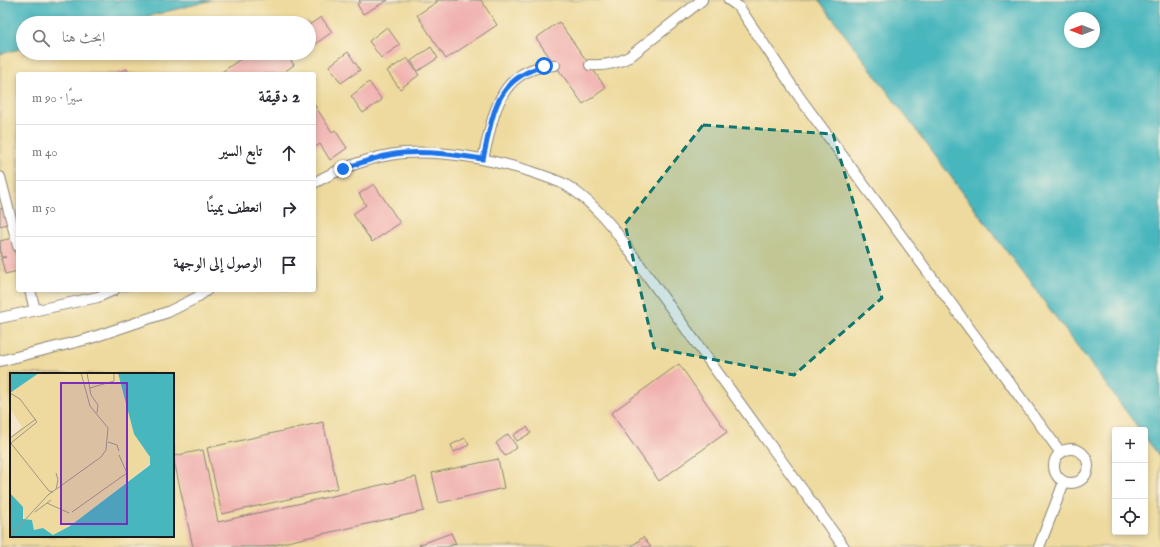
<!DOCTYPE html>
<html lang="ar">
<head>
<meta charset="utf-8">
<style>
	:root { --surface:#fff; --page:#f7f7f7; --text:#2b2b33; --muted:#7c7c81; --line:#e1e1e2 }
	body { margin:0; font-family:"IM FELL English",Amiri,serif; background:var(--page); color:var(--text); direction:rtl }
	.controls { position:absolute; right:12px; bottom:12px; display:grid; overflow:hidden; border-radius:4px; box-shadow:0 2px 6px #0003 }
	.controls button { width:36px; height:36px; display:grid; place-items:center; padding:0; border:0; border-bottom:1px solid var(--line); background:var(--surface); color:var(--text); font:20px sans-serif }
	.compass { position:absolute; left:1064px; top:12px; width:36px; height:36px; border-radius:50%; background:var(--surface); box-shadow:0 2px 6px #0003; rotate:270deg }
	.stop { position:absolute; width:12px; height:12px; margin:-9px; border:3px solid #1a73e8; border-radius:50%; background:#fff }
	.stop.end { background:#1a73e8; border-color:#fff; box-shadow:0 1px 4px #0008 }
	.list { margin:0; padding:0; list-style:none }
	h2 { display:flex; justify-content:space-between; align-items:center; height:52px; margin:0; padding:0 16px; font-size:17px }
	h2 small { font-size:13px; font-weight:400; color:var(--muted) }
	.list li { display:grid; grid-template-columns:26px 1fr auto; gap:12px; align-items:center; box-sizing:border-box; height:56px; padding:0 16px; border-top:1px solid var(--line) }
	.list b { display:block; font-size:15px; white-space:nowrap }
	.list em { font-size:13px; font-style:normal; color:var(--muted) }
	.icon { flex:none; width:22px; height:22px; fill:none; stroke:currentColor; stroke-width:2; stroke-linecap:round; stroke-linejoin:round }
	.map { position:relative; flex:none; width:1160px; height:547px; overflow:hidden; direction:ltr }
	.search { position:absolute; background:var(--surface); box-shadow:0 2px 6px #0003; left:16px; top:16px; width:300px; height:44px; display:flex; align-items:center; gap:10px; box-sizing:border-box; padding:0 14px; border-radius:22px; color:var(--muted); font-size:15px }
	.panel { position:absolute; background:var(--surface); box-shadow:0 2px 6px #0003; left:16px; top:72px; width:300px; height:220px; border-radius:4px; direction:rtl }
	.map>svg:first-child { display:block }
</style>
</head>
<body>
<div class="map">
<svg width="1160" height="547" viewBox="0 0 1160 547">
	<rect width="100%" height="100%" fill="#fcf5e5"/>
	<filter id="ink" filterUnits="userSpaceOnUse"><feTurbulence type="fractalNoise" baseFrequency=".025" numOctaves="2"/><feDisplacementMap in="SourceGraphic" scale="8" xChannelSelector="R" yChannelSelector="G"/><feConvolveMatrix kernelMatrix="1 2 1 2 8 2 1 2 1" color-interpolation-filters="sRGB"/></filter>
	<filter id="wash" filterUnits="userSpaceOnUse"><feTurbulence type="fractalNoise" baseFrequency=".012" numOctaves="4" result="noise"/><feDisplacementMap in="SourceGraphic" scale="16" xChannelSelector="R" yChannelSelector="G"/><feGaussianBlur stdDeviation="0.9" result="paint"/><feColorMatrix in="noise" values="0 0 0 0 0 0 0 0 0 0 0 0 0 0 0 0 0 1.4 0 .05"/><feComposite in="paint" operator="in"/></filter>
	<g filter="url(#wash)">
		<rect width="100%" height="100%" fill="#f5e6cb"/>
		<!-- sand -->
		<path fill="#eeda9e" stroke="#857b5d" fill-rule="evenodd" d="M 212,0 L 819,0 L 1140,430 L 1115,430 L 1115,532 L 1145,532 L 1145,437 L 1160,457 L 1160,547 L 0,547 L 0,54 L 23,48 L 23,53 L 309,53 L 309,23 L 122,23 ZM 18,74 L 314,74 L 314,290 L 18,290 ZM 11,374 L 173,374 L 173,536 L 11,536 Z"/>
		<!-- water -->
		<g fill="#47b6bd" stroke="#32696c" fill-rule="evenodd">
			<polygon points="0,0 212,0 122,23 23,23 23,48 0,54"/>
			<path d="M 819,0 L 1160,0 L 1160,457 L 1145,437 L 1145,430 L 1140,430 ZM 1070,18 L 1094,18 L 1094,42 L 1070,42 Z"/>
		</g>
		<g id="blocks">
			<!-- building -->
			<g fill="#f0b0ae">
				<polygon points="359,0 388,0 363,14 357,4 360,2"/>
				<polygon points="436,0 481,0 497,25 446,59 417,15 437,2"/>
				<polygon points="321,17 332,32 314,45 309,39 309,25"/>
				<polygon points="559,22 606,88 583,104 536,38"/>
				<polygon points="387,27 400,45 381,58 369,41"/>
				<polygon points="431,47 438,58 418,71 411,61"/>
				<polygon points="348,52 360,70 341,83 329,66"/>
				<polygon points="249,53 286,53 294,65 281,74 219,74"/>
				<polygon points="407,58 419,75 400,89 387,71"/>
				<polygon points="127,69 129,74 113,74"/>
				<polygon points="369,82 382,100 363,113 351,96"/>
				<polygon points="314,104 332,132 335,130 347,148 330,160 320,144 314,148"/>
				<polygon points="374,184 400,223 372,242 353,214 366,205 359,194"/>
				<polygon points="3,208 7,224 0,226 0,209"/>
				<polygon points="12,238 18,265 18,271 5,274 1,258 6,257 1,257 0,241"/>
				<polygon points="679,364 727,432 659,481 611,413"/>
				<polygon points="323,422 338,488 222,514 207,448"/>
				<polygon points="527,427 531,433 517,441 513,435"/>
				<polygon points="508,434 517,447 505,456 496,443"/>
				<polygon points="465,438 469,445 454,452 451,445"/>
				<polygon points="203,450 218,522 416,477 424,511 265,547 193,547 173,456"/>
				<polygon points="498,459 504,488 439,503 432,473"/>
				<polygon points="451,533 456,544 447,547 420,547 419,545"/>
				<polygon points="643,537 651,547 631,547"/>
			</g>
		</g>
	</g>
	<g filter="url(#ink)">
		<use href="#blocks" fill-opacity="0" stroke="#888174" stroke-width="1"/>
		<g fill="none" stroke-linecap="round" stroke-linejoin="round">
			<!-- lane casing -->
			<g stroke="#888174" stroke-width="12">
				<g id="lane">
					<polyline points="729,0 739,7 800,98 1061,453"/>
					<path d="M 590,65 C 604,66 616,64 629,57 L 702,0"/>
					<path d="M 483,159 C 494,114 498,68 555,65"/>
					<polyline points="0,177 18,246"/>
					<path d="M 314,183 C 340,168 373,156 403,153 C 446,150 488,159 529,171 C 541,175 554,179 566,185 C 584,196 599,211 613,228 L 844,547"/>
					<polyline points="30,290 35,310"/>
					<polyline points="0,318 98,297 114,290"/>
					<polyline points="0,361 88,339 168,312 196,298 207,290"/>
					<circle cx="1071" cy="466" r="17"/>
					<polyline points="1039,547 1064,482"/>
				</g>
			</g>
			<!-- lane -->
			<use href="#lane" stroke="#fff" stroke-width="10"/>
		</g>
	</g>
	<g fill="none" stroke-linecap="round" stroke-linejoin="round" filter="url(#ink)">
		<!-- route -->
		<path stroke="#1a73e8" stroke-width="5" d="M 343,169 C 362,162 383,155 403,153 C 430,151 457,155 483,159 C 493,116 494,79 544,66"/>
	</g>
	<!-- marked area -->
	<path fill="#0f766e" fill-opacity="0.2" stroke="#0f766e" stroke-width="3" stroke-dasharray="8 5" stroke-linejoin="round" d="M 703,125 L 833,134 L 882,298 L 794,375 L 654,348 L 625,224 Z"/>
	<!-- overview -->
	<g transform="translate(10 373)">
		<rect width="164" height="164" fill="#f5e6cb"/>
		<path d="M 29,0 L 108,0 L 124,61 L 140,84 L 141,90 L 60,153 L 43,162 L 33,155 L 25,157 L 22,147 L 14,148 L 13,135 L 0,120 L 0,65 L 12,54 L 0,36 L 0,20 Z" fill="#eeda9e"/>
		<path d="M 0,0 L 29,0 L 0,20 ZM 108,0 L 164,0 L 164,164 L 0,164 L 0,120 L 13,134 L 13,146 L 22,147 L 24,157 L 33,155 L 43,162 L 60,153 L 140,92 L 140,84 L 124,61 Z" fill="#47b6bd"/>
		<path fill="none" stroke="#9e9585" stroke-width="1" d="M 77,0 L 81,22 L 88,32 L 87,40M 80,15 L 104,8 L 104,0M 0,20 L 10,26 L 27,49 L 1,70M 0,65 L 26,46M 0,69 L 39,118 L 43,119M 98,69 L 107,72 L 109,78M 46,100 L 48,107 L 46,116M 37,130 L 59,140M 25,139 L 41,127M 62,139 L 117,100 L 109,82M 0,163 L 38,122 L 91,84 L 96,77 L 98,55 L 80,33 L 71,0"/>
		<path fill="#7b2cbf" fill-opacity="0.15" stroke="#7b2cbf" stroke-width="2" d="M 51,10 L 117,10 L 117,151 L 51,151 Z"/>
		<rect width="164" height="164" fill="none" stroke="#1c1c1c" stroke-width="2"/>
	</g>
</svg>
<div class="controls">
<button>+</button>
<button>−</button>
<button><svg class="icon" aria-label="locate" viewBox="0 0 24 24"><circle cx="12" cy="12" r="6"/><path d="M12 2v4M12 18v4M2 12h4M18 12h4"/></svg></button>
</div>
<svg class="compass" viewBox="-18 -18 36 36"><path d="M0-13l5 13h-10z" fill="#e53935"/><path d="M0 13l5-13h-10z" fill="#7c7c81"/></svg>
<div class="stop" style="left:544px;top:66px"></div>
<div class="stop end" style="left:343px;top:169px"></div>
<div class="search"><svg class="icon" aria-label="search" viewBox="0 0 24 24"><circle cx="10" cy="10" r="6"/><path d="M15 15l6 6"/></svg>ابحث هنا</div>
<section class="panel">
<h2>2 دقيقة<small>سيرًا · 90 m</small></h2>
<ul class="list">
<li><svg class="icon" aria-label="ahead" viewBox="0 0 24 24"><path d="M12 20V5M6 11l6-6 6 6"/></svg><div><b>تابع السير</b></div><em>40 m</em></li>
<li><svg class="icon" aria-label="right" viewBox="0 0 24 24"><path d="M7 20v-9h11M14 6l5 5-5 5"/></svg><div><b>انعطف يمينًا</b></div><em>50 m</em></li>
<li><svg class="icon" aria-label="arrive" viewBox="0 0 24 24"><path d="M6 21V4h12l-3 4 3 4H6"/></svg><div><b>الوصول إلى الوجهة</b></div></li>
</ul>
</section>
</div>
</body>
</html>
